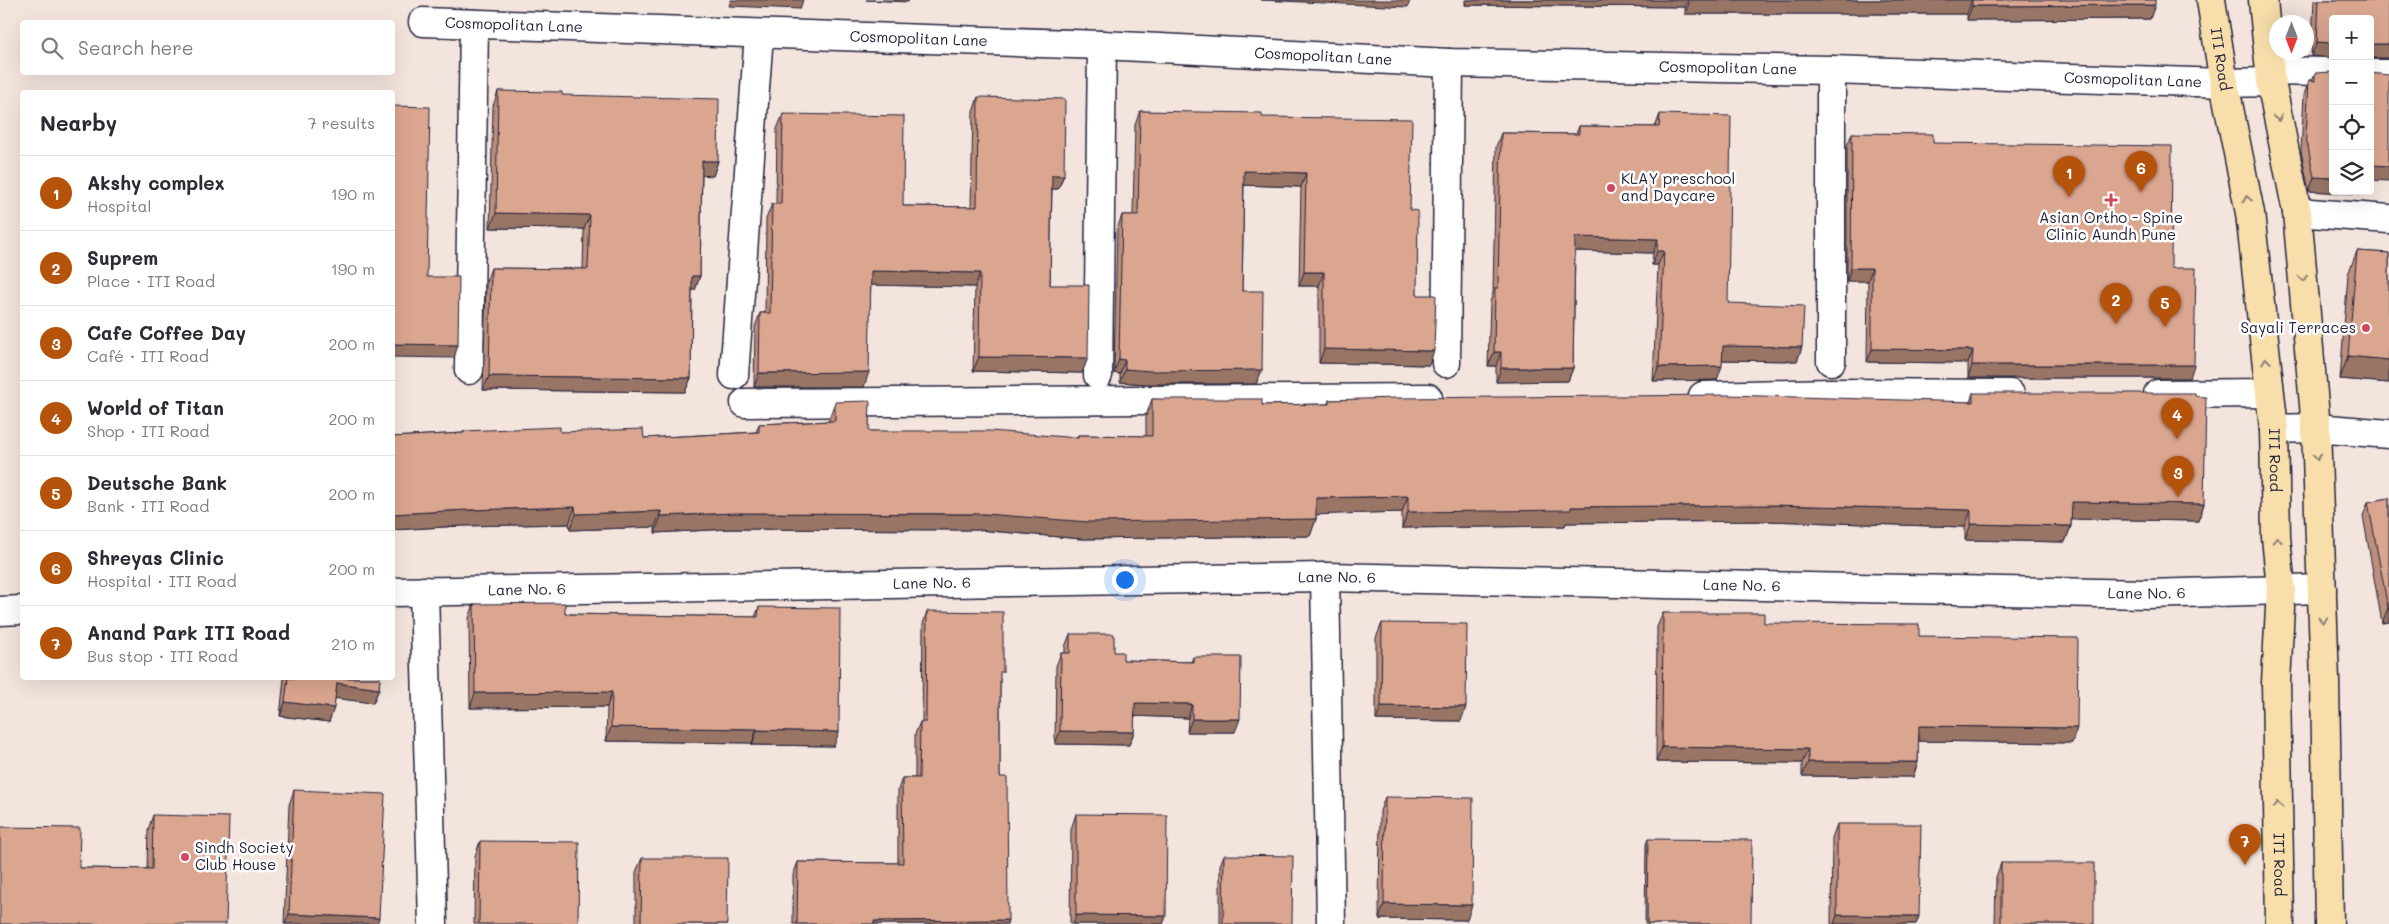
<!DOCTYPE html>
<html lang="en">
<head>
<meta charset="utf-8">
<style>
	:root { --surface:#fff; --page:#f2f2f3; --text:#2b2b33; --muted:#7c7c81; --line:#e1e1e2; --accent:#b45309 }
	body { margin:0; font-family:Mali,sans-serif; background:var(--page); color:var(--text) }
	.controls { position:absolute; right:15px; top:15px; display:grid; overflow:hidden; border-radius:5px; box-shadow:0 5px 20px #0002 }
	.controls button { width:45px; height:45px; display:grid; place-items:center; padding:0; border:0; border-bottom:1px solid var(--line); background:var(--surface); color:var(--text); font:25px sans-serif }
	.compass { position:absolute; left:2269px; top:15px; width:45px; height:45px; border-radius:50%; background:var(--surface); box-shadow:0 5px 20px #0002; rotate:180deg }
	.you { position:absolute; left:1124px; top:579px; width:18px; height:18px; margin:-12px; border:4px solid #fff; border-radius:50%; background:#1a73e8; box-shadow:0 0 0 8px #1a73e833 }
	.badge { display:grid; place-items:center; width:32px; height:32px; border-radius:50%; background:var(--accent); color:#fff; font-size:16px; font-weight:700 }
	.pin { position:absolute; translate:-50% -41px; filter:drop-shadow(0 1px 2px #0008) }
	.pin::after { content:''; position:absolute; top:26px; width:18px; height:15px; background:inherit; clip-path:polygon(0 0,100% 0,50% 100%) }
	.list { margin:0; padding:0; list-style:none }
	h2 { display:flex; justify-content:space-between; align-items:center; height:65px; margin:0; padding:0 20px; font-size:21px }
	h2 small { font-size:16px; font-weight:400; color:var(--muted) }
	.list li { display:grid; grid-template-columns:32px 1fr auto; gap:15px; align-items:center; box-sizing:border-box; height:75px; padding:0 20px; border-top:1px solid var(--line) }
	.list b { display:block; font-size:19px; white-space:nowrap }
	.list p { margin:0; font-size:16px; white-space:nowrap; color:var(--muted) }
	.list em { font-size:16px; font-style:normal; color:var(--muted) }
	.icon { flex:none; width:28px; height:28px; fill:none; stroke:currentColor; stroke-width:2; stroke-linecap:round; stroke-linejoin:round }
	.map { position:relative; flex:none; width:2389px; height:924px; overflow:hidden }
	.search { position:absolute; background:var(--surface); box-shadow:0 5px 20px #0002; left:20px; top:20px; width:375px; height:55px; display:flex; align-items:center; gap:12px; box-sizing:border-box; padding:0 18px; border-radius:5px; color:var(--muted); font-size:19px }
	.panel { position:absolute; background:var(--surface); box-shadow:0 5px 20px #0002; left:20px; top:90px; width:375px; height:590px; border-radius:5px }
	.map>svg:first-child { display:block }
</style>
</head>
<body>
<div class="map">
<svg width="2389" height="924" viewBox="0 0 2389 924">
	<rect width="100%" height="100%" fill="#f4e4de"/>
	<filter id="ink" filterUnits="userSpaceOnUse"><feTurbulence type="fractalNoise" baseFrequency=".02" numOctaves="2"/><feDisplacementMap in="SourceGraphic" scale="10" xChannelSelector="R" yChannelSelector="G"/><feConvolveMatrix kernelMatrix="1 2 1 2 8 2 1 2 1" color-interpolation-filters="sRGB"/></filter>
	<g filter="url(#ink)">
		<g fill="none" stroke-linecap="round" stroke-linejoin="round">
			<!-- minor casing -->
			<g stroke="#22223b" stroke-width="31">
				<g id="minor">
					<path id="s1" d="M 423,22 L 1102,45 L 1449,63 L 1831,70 L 2224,83 L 2271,82"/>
					<polyline points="1831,70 1831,361"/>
					<polyline points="2270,71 2333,72"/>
					<polyline points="2370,74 2389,74"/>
					<polyline points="2297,212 2389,219"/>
					<polyline points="1446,363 1449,63"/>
					<polyline points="469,370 474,24"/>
					<polyline points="734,375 759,34"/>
					<polyline points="1098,375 1102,45"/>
					<polyline points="2158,394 2269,393"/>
					<polyline points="1703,396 1831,393 2010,394"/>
					<polyline points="745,403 1428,398"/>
					<polyline points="2274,429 2316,428 2389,434"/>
					<polyline points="1325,577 1331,924"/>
					<polyline points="424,591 433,924"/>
					<path id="s2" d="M 392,592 L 1325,577 L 2147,594 L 2322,589"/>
					<polyline points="0,611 22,610"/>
				</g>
			</g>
			<!-- major casing -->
			<g stroke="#22223b" stroke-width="31">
				<g id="major">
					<path id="s3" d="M 2211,0 L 2224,83 L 2250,213 L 2274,429 L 2276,537 L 2281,589 L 2276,682 L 2280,924"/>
					<polyline points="2263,0 2271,82 2297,212 2316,428 2325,680 2329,924"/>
				</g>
			</g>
			<!-- minor -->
			<use href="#minor" stroke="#fff" stroke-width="28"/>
			<!-- major -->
			<use href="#major" stroke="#f8deab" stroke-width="28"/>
		</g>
		<!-- wall -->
		<g fill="#bc8f7c" stroke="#22223b">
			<polygon points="1465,0 2155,0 2150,19 1967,20 1967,14 1685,14 1685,7 1465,5"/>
			<polygon points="2314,0 2389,0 2389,58 2370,58 2370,19 2311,56"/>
			<polygon points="2315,73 2365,194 2309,191 2301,151 2304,95 2309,80 2312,80"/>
			<polygon points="498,91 562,95 718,161 713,176 702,175 700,276 695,290 692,290 691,378 685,392 483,390 486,282 491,268 583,269 584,229 490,228 493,106"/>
			<polygon points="978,97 1064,175 1058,189 1052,189 1050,285 1082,373 973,371 975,287 871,285 864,387 754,387 755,327 760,313 765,313 766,219 772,204 776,204 777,129 783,114 903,206 971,207 973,112"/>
			<polygon points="1140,111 1262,117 1410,210 1417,295 1429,365 1319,363 1319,286 1299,286 1301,187 1244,185 1242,291 1262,370 1256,384 1145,384 1120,382 1120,374 1114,373 1117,229 1122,215 1133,215 1135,125"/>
			<polygon points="1660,114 1728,303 1802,347 1797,361 1722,360 1717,380 1653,381 1658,265 1652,265 1653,253 1575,251 1573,368 1568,381 1496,382 1496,366 1488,366 1490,302 1493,293 1496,147 1501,133 1576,134 1579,126 1655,127"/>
			<polygon points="1852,133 1933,143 2171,268 2190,378 1968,378 1968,363 1867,362 1868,281 1847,281 1847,146"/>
			<polygon points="2357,251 2389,253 2389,383 2340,379 2348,274"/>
			<polygon points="1973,393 2204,504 2198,521 2071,519 2071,526 2065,542 1965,540 1965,527 1767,521 1566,523 1565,526 1402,528 1402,512 1316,514 1316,519 1310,536 1082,539 979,530 729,529 655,533 655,527 570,530 569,524 461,526 392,530 392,437 463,433 464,431 560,432 644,438 756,432 759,424 829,421 829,418 835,402 869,431 1077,438 1078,435 1146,436 1146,416 1152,399 1262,405 1328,404 1329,400 1970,402"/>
			<polygon points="2389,498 2389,622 2382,623 2363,516 2368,502"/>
			<polygon points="474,604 565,614 755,617 759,607 834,746 752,745 752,743 606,741 607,707 470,708 469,618"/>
			<polygon points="927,611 1000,678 1000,777 1007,924 793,924 793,875 798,862 898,863 898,790 902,778 915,778 915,734 920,722 922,722 923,624"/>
			<polygon points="1663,613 1764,623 2072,743 1918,741 1918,762 1913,777 1802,776 1802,763 1656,762 1657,627"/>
			<polygon points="1382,623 1461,721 1376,720 1376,638"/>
			<polygon points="1070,634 1114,652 1123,660 1191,662 1193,657 1235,732 1187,732 1188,718 1134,716 1134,732 1129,745 1055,744 1056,666 1061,653 1065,653 1065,647"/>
			<polygon points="284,678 380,678 379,689 373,703 335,698 329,722 280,716"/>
			<polygon points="294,790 377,924 284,924 289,805"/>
			<polygon points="1385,797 1467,920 1379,919 1380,811"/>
			<polygon points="1076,814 1166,916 1163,924 1070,924 1071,829"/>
			<polygon points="153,815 226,924 79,868 147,869 148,830"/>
			<polygon points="1837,824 1919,916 1916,924 1831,924 1832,838"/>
			<polygon points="1648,839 1751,924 1645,924 1646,844"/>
			<polygon points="480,841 578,924 474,924 475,856"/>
			<polygon points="1224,855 1292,924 1220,924 1220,865"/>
			<polygon points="642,858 727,924 636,924 636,872"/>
			<polygon points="2001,863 2094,924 1995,924 1996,877"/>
		</g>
		<!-- shaded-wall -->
		<g fill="#997465" stroke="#22223b">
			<polygon points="731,0 803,0 800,9 729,6"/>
			<polygon points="866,0 909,0 908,2"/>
			<polygon points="1261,0 1410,0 1408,7"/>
			<polygon points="1467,0 1688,0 1685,7 1465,5"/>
			<polygon points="1690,0 1972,0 1967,14 1685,14"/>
			<polygon points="2155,5 2150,19 1967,20 1972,6"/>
			<polygon points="2317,42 2333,43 2333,58 2311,56"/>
			<polygon points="2375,44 2389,44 2389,58 2370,58 2370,45"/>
			<polygon points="702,161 718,161 713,176 697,175"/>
			<polygon points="2371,165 2389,166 2389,181 2371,180 2370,181 2370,168"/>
			<polygon points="1244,171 1306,173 1301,187 1239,185"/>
			<polygon points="1052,175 1064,175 1058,189 1047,189"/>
			<polygon points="2314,177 2333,178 2333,191 2366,191 2365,194 2309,191"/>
			<polygon points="496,213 590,215 584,229 490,228"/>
			<polygon points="1575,237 1658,239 1653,253 1570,251"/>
			<polygon points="1657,251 1664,251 1658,265 1652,265"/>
			<polygon points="1851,268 1872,268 1868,281 1847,281"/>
			<polygon points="871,271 980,273 975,287 866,285"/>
			<polygon points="1304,272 1324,272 1319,286 1299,286"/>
			<polygon points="692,276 700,276 695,290 687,290"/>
			<polygon points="392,344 458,345 454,358 392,357"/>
			<polygon points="1723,346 1802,347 1797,361 1718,360"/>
			<polygon points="1324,349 1434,351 1429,365 1319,363"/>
			<polygon points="1872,349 1973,350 1968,363 1867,362"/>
			<polygon points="1494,352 1501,352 1496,366 1488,366"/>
			<polygon points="2348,356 2389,360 2389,383 2340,379"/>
			<polygon points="979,357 1088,358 1082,373 973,371"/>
			<polygon points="1119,359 1125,360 1120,374 1114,373"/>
			<polygon points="1972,365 2194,365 2190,378 1968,378"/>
			<polygon points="1722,366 1717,380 1653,381 1659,367"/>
			<polygon points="1501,368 1573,368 1568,381 1496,382"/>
			<polygon points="1125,369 1262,370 1256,384 1145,384 1120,382"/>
			<polygon points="869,372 864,387 754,387 759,373"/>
			<polygon points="489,376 691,378 685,392 483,390"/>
			<polygon points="1408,496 1402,512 1310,515 1316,498"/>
			<polygon points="2072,502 2204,504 2198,521 2066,519"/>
			<polygon points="1772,505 1971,510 1965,527 1767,521 1566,523 1565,526 1402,528 1408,512 1571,507"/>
			<polygon points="575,507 569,524 461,526 392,530 392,514 467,510"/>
			<polygon points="661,511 655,527 570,530 576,514"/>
			<polygon points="735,513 985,514 1316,519 1310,536 1082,539 979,530 729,529 655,533 661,516"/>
			<polygon points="1971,524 2071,526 2065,542 1965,540"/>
			<polygon points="2388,608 2389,608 2389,622 2382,623"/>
			<polygon points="337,683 379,689 373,703 332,698"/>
			<polygon points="612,692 607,707 470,708 475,693"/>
			<polygon points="285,702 334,708 329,722 280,716"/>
			<polygon points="1135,703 1192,704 1188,718 1130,716"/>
			<polygon points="1381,706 1466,707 1461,721 1376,720"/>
			<polygon points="1192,719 1240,719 1235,732 1187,732"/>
			<polygon points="1919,726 2077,728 2072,743 1913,741"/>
			<polygon points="611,727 757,729 752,743 606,741"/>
			<polygon points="757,730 839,732 834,746 752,745"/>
			<polygon points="1060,731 1134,732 1129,745 1055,744"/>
			<polygon points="1662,747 1808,749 1802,763 1656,762"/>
			<polygon points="1808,762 1918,762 1913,777 1802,776"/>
			<polygon points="1384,904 1472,905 1467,920 1379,919"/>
			<polygon points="289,914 379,918 377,924 285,924"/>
			<polygon points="1076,915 1166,916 1163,924 1073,924"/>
			<polygon points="1837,915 1919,916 1916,924 1834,924"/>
			<polygon points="1008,920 1007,924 873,924 874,921"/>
		</g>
		<!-- building -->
		<g fill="#dba690" stroke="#22223b">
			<polygon points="1972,0 2155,0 2155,5 1972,6"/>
			<polygon points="2319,0 2389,0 2389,44 2375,44 2370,45 2370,19 2333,19 2333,43 2317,42"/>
			<polygon points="2333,72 2333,178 2314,177 2306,137 2309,80 2315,81 2315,73"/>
			<polygon points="2370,73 2389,75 2389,166 2371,165 2371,180"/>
			<polygon points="498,91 562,92 562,95 719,99 718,161 702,161 700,276 692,276 691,378 489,376 491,268 588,269 590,215 496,213"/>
			<polygon points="978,97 1065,99 1064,175 1052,175 1050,285 1089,285 1088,358 979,357 980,273 871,271 869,372 759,373 760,313 770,313 772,204 781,204 783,114 904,116 903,206 977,207"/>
			<polygon points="392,106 430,107 427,277 459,277 458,345 392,344"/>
			<polygon points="1140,111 1262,113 1262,117 1412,119 1410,210 1418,211 1417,295 1436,295 1434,351 1324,349 1324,272 1304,272 1306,173 1244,171 1242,291 1263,291 1262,370 1150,371 1125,369 1125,360 1119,359 1122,215 1138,215"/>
			<polygon points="1660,114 1731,116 1728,303 1804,306 1802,347 1723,346 1722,366 1659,367 1664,251 1657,251 1658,239 1575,237 1573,368 1501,368 1501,352 1494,352 1495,288 1498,288 1501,133 1579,134 1579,126 1659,127"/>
			<polygon points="1852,133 1933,134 1933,143 2172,146 2171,268 2196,268 2194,365 1972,365 1973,350 1872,349 1872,268 1851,268"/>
			<polygon points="2357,251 2389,253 2389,360 2348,356"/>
			<polygon points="1973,393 2195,393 2195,396 2206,397 2204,504 2072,502 2071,526 1971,524 1971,510 1772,505 1571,507 1571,510 1408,512 1408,496 1316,498 1316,519 1088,522 985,514 735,513 661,516 661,511 576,514 575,507 467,510 392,514 392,437 464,433 464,431 560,427 560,432 643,429 644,438 759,432 759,424 835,421 835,402 870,401 869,431 990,431 1078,438 1078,435 1152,436 1152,399 1262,399 1262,405 1329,404 1329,400 1396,398 1727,395 1973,402"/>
			<polygon points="2389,498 2389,608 2388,608 2368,502"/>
			<polygon points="565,603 565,614 758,617 759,607 840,608 839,732 757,730 757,729 611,727 612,692 475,693 474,604"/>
			<polygon points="927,611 1003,612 1003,672 1000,672 1000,777 1007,777 1008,920 874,921 874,924 797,924 798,862 903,863 902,778 919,778 920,722 926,722"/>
			<polygon points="1663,613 1764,613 1764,623 1919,624 1919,636 2078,638 2077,728 1919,726 1918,762 1808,762 1808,749 1662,747"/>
			<polygon points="1382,623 1467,624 1466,707 1381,706"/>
			<polygon points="1070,634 1114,634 1114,652 1123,652 1123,660 1193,662 1193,657 1241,657 1240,719 1192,719 1192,704 1135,703 1134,732 1060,731 1061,653 1070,653"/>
			<polygon points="288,678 380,678 379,689 337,683 334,708 285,702"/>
			<polygon points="294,790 385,794 379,918 289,914"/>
			<polygon points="1385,797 1473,798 1472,905 1384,904"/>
			<polygon points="1076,814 1167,815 1166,916 1076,915"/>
			<polygon points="153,815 229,817 226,924 0,924 0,827 80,828 79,868 152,869"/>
			<polygon points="1837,824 1921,824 1919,916 1837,915"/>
			<polygon points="1648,839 1752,840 1751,924 1647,924"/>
			<polygon points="480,841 579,842 578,924 479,924"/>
			<polygon points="1224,855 1293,856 1292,924 1223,924"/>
			<polygon points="642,858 728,858 727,924 641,924"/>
			<rect x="2001" y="863" width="93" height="61"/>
		</g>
		<!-- one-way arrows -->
		<defs><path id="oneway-chevron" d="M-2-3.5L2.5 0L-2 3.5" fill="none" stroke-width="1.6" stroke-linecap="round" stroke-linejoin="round" transform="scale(1.25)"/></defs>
		<g stroke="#8d8073">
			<use href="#oneway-chevron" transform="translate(2278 118) rotate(79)"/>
			<use href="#oneway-chevron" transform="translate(2247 199) rotate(-101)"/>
			<use href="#oneway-chevron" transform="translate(2303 278) rotate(85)"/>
			<use href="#oneway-chevron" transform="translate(2266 361) rotate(-96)"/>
			<use href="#oneway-chevron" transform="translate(2317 457) rotate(88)"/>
			<use href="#oneway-chevron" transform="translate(2277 540) rotate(-94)"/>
			<use href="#oneway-chevron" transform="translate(2323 620) rotate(88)"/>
			<use href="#oneway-chevron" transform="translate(2278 805) rotate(-91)"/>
		</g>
	</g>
	<!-- markers -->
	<g fill="#d1495b" stroke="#fff" stroke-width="2">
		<circle cx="1611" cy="188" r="5"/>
		<path d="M2108.5 192.5h5v5h5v5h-5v5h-5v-5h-5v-5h5z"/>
		<circle cx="2366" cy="328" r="5"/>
		<circle cx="185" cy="857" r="5"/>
	</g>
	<g text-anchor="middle" stroke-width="5" stroke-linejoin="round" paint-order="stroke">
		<!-- street labels -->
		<g font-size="15" fill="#22223b" stroke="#fff">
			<text dy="5" stroke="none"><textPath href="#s1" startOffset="91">Cosmopolitan Lane</textPath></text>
			<text dy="5" stroke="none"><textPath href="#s1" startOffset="496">Cosmopolitan Lane</textPath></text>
			<text dy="5" stroke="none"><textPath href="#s1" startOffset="901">Cosmopolitan Lane</textPath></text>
			<text dy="5" stroke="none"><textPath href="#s3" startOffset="60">ITI Road</textPath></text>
			<text dy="5" stroke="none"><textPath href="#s1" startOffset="1306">Cosmopolitan Lane</textPath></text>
			<text dy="5" stroke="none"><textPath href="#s1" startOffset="1711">Cosmopolitan Lane</textPath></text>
			<text dy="5" stroke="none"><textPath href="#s3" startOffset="465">ITI Road</textPath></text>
			<text dy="5" stroke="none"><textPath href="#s2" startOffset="945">Lane No. 6</textPath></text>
			<text dy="5" stroke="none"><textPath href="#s2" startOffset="540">Lane No. 6</textPath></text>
			<text dy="5" stroke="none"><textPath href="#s2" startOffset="1350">Lane No. 6</textPath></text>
			<text dy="5" stroke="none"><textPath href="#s2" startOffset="135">Lane No. 6</textPath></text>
			<text dy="5" stroke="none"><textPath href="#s2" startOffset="1755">Lane No. 6</textPath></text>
			<text dy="5" stroke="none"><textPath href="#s3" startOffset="870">ITI Road</textPath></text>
		</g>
		<!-- poi labels -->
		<g font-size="15" fill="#22223b" stroke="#fff" text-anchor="start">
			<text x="1621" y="184">KLAY preschool<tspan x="1621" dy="17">and Daycare</tspan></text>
			<text x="2111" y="223" text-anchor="middle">Asian Ortho - Spine<tspan x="2111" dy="17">Clinic Aundh Pune</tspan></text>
			<text x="2356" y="333" text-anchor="end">Sayali Terraces</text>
			<text x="195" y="853">Sindh Society<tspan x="195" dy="17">Club House</tspan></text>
		</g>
	</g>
</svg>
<div class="controls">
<button>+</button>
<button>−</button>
<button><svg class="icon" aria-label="locate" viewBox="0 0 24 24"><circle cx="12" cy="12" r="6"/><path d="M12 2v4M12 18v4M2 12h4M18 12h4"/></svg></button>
<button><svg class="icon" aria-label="layers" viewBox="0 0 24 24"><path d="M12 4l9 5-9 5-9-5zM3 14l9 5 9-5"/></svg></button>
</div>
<svg class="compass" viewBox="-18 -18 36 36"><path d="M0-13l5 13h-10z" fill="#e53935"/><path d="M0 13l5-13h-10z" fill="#7c7c81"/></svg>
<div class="you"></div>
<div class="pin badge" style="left:2069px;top:197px">1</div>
<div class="pin badge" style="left:2116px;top:324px">2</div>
<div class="pin badge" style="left:2178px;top:497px">3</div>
<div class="pin badge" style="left:2177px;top:439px">4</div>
<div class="pin badge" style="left:2165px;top:327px">5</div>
<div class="pin badge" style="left:2141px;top:192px">6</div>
<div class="pin badge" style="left:2245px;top:865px">7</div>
<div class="search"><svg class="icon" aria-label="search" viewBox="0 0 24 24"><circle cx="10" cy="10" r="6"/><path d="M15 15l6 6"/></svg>Search here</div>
<section class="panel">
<h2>Nearby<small>7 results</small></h2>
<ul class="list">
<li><span class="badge">1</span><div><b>Akshy complex</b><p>Hospital</p></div><em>190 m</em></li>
<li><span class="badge">2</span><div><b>Suprem</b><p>Place · ITI Road</p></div><em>190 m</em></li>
<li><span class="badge">3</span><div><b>Cafe Coffee Day</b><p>Café · ITI Road</p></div><em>200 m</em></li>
<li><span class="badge">4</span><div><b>World of Titan</b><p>Shop · ITI Road</p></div><em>200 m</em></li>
<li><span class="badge">5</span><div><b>Deutsche Bank</b><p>Bank · ITI Road</p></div><em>200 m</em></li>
<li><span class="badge">6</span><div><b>Shreyas Clinic</b><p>Hospital · ITI Road</p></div><em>200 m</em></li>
<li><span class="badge">7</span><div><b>Anand Park ITI Road</b><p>Bus stop · ITI Road</p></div><em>210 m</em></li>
</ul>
</section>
</div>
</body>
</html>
